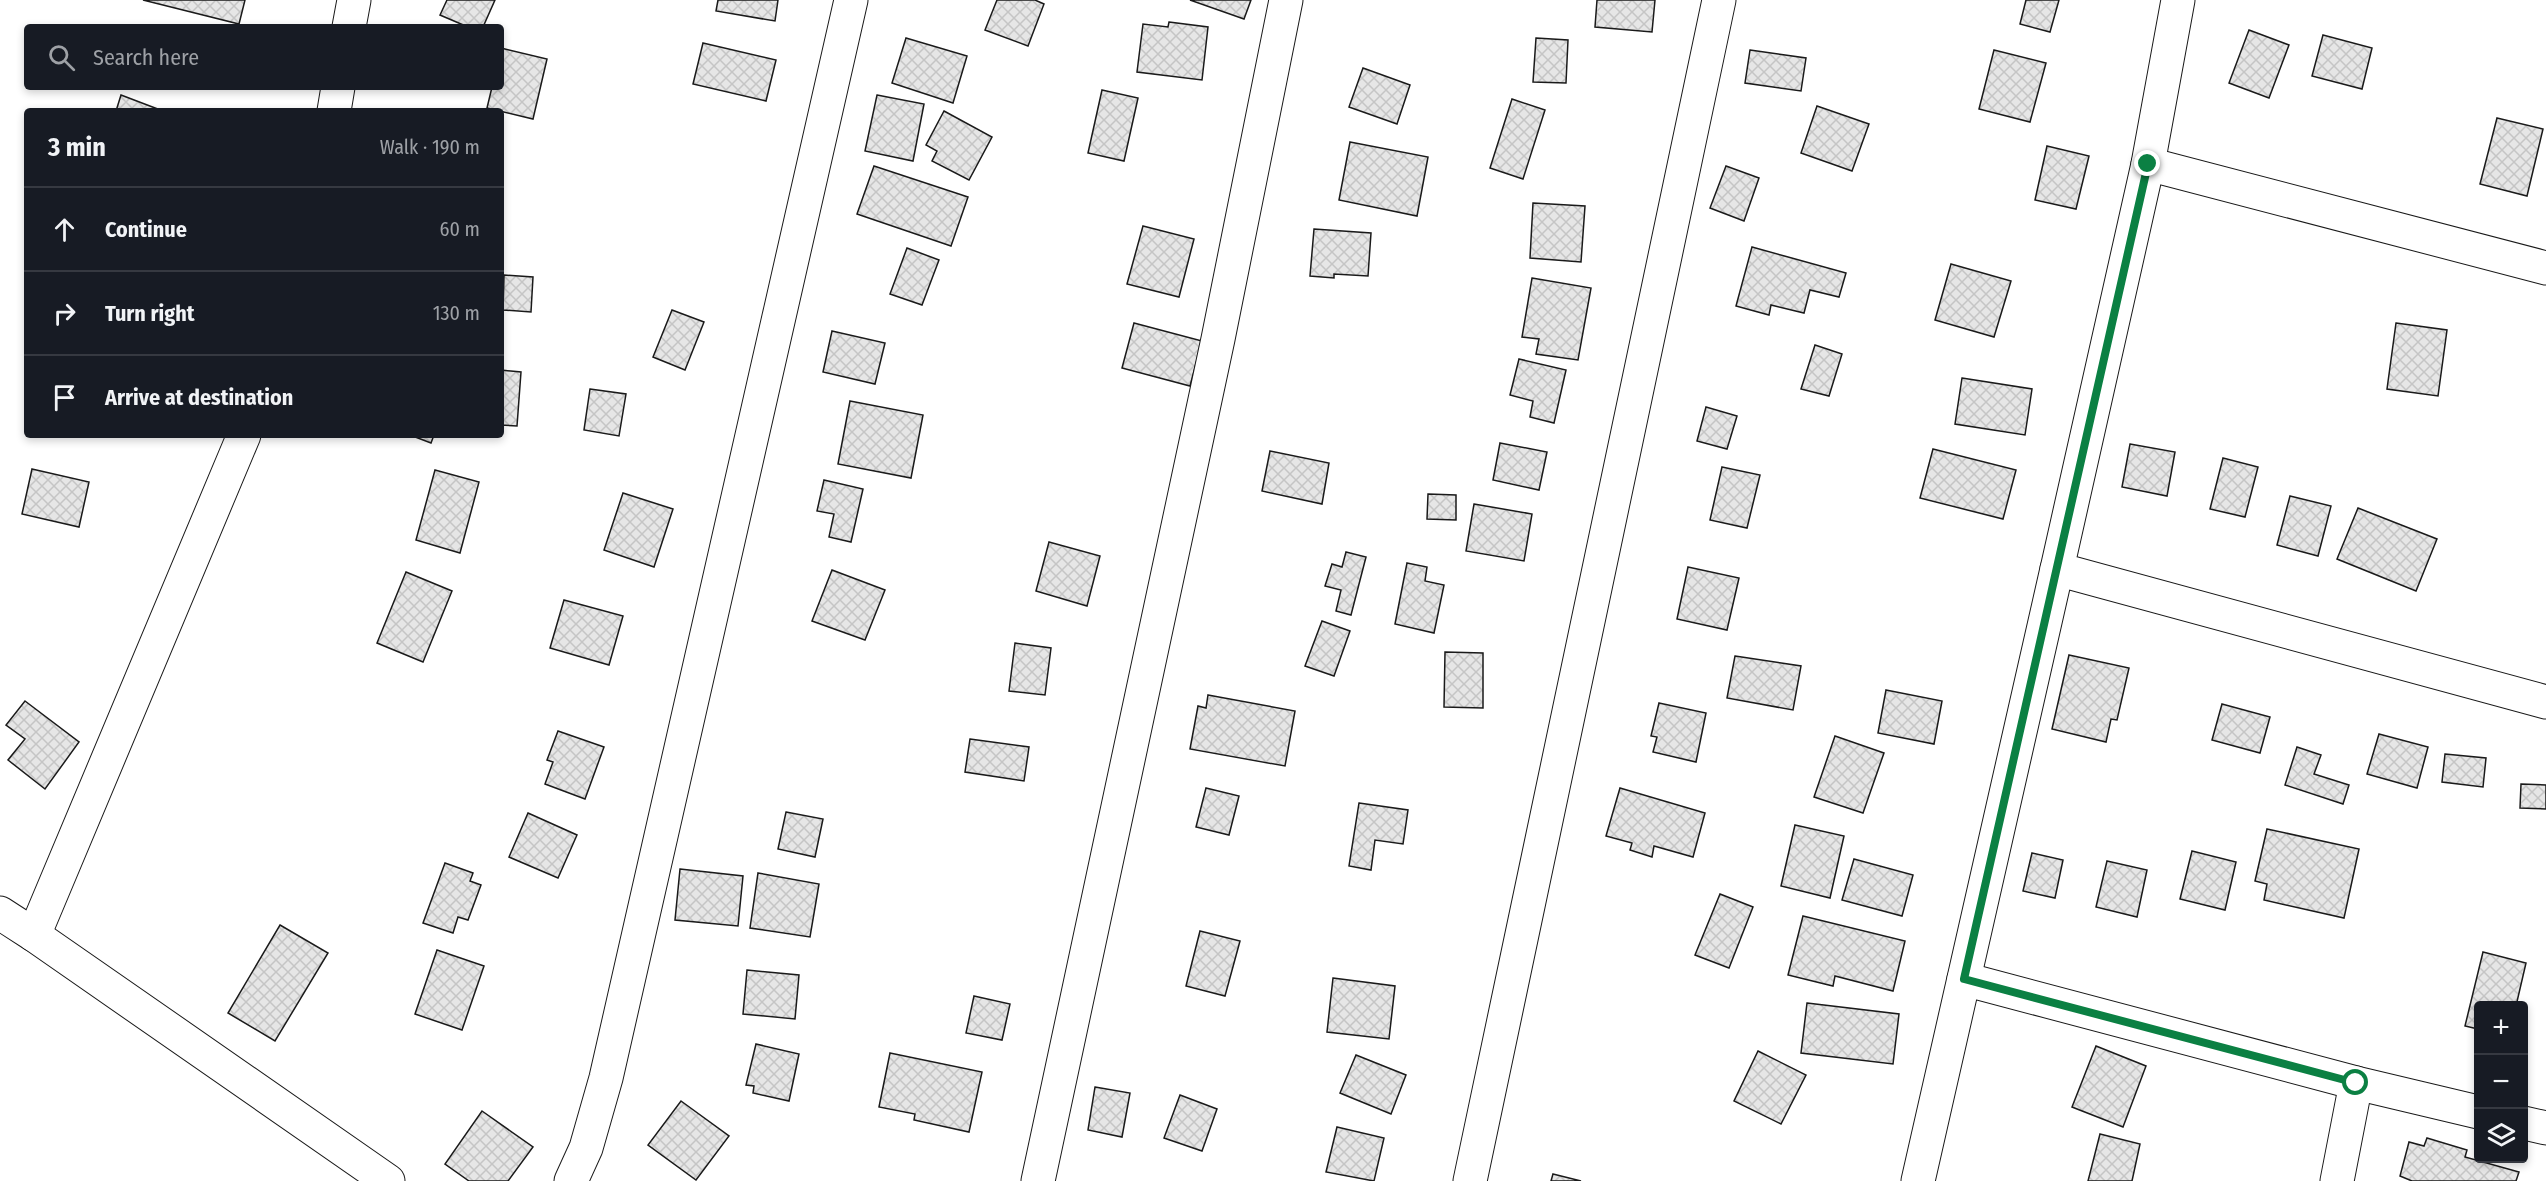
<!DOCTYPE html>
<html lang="en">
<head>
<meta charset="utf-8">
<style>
	:root { --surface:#171b24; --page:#242831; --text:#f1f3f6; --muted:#9ea1a6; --line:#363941 }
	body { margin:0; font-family:"Fira Sans Condensed",sans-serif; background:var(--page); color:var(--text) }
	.controls { position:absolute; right:18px; bottom:18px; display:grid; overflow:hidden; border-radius:6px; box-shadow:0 3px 9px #0003 }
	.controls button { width:54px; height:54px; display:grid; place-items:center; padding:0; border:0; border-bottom:2px solid var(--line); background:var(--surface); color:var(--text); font:30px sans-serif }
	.stop { position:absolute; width:18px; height:18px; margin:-14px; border:4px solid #0b8043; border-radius:50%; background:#fff }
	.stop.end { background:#0b8043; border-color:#fff; box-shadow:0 2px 6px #0008 }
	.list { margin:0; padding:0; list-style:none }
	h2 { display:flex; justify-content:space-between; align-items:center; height:78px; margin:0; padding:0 24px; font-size:26px }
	h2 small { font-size:20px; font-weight:400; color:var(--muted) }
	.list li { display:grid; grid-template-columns:39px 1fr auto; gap:18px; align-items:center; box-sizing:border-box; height:84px; padding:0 24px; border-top:2px solid var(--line) }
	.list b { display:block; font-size:22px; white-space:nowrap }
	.list em { font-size:20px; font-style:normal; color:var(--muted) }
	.icon { flex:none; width:33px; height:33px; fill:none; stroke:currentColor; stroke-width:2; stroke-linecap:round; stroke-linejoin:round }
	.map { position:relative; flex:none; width:2546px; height:1181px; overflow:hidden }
	.search { position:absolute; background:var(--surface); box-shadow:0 3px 9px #0003; left:24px; top:24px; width:480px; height:66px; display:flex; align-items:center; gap:15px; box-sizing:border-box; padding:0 21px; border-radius:6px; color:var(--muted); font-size:22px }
	.panel { position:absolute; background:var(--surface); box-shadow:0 3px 9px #0003; left:24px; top:108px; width:480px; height:330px; border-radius:6px }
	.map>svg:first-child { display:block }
</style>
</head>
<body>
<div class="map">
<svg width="2546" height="1181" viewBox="0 0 2546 1181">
	<defs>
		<pattern id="building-cross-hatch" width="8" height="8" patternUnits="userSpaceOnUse" patternTransform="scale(1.5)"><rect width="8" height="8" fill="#e6e6e6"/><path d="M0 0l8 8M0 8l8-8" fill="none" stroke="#c5c5c5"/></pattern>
	</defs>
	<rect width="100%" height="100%" fill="#fff"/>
	<!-- building -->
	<g fill="url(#building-cross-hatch)" stroke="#1a1a1a" stroke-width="1.5">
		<polygon points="143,0 245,0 239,24"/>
		<polygon points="447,0 495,0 483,27 468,27 440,15"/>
		<polygon points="718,0 778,0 775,21 716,11"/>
		<polygon points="997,0 1035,0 1044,4 1028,46 985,30"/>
		<polygon points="1190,0 1251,0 1244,19"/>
		<polygon points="1597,0 1655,0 1652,32 1595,27"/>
		<polygon points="2026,0 2059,0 2050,32 2020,24"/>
		<polygon points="1169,22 1208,27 1202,80 1137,72 1143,24 1168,27"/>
		<polygon points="2249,30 2289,45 2269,98 2229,83"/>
		<polygon points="2323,35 2372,48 2362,89 2312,76"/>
		<polygon points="906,38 967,56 953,103 892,83"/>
		<polygon points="1536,38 1568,40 1566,83 1533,82"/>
		<polygon points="703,43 776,60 766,101 693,84"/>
		<polygon points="501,48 547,59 533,119 487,108 492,87 501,87"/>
		<polygon points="1750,50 1806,58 1801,91 1745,83"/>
		<polygon points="1994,50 2046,63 2030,122 1979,109"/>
		<polygon points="1363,68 1410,85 1397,124 1349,107"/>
		<polygon points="1102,90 1138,98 1124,161 1088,153"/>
		<polygon points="121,95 163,111 116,111"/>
		<polygon points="877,95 924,104 913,161 865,151"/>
		<polygon points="1512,99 1545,110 1523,179 1490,168"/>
		<polygon points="1817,106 1869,124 1852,171 1801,153"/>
		<polygon points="944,111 992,137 969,180 932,161 937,151 926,145"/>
		<polygon points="2497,118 2543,129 2527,196 2480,184"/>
		<polygon points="1350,142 1428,157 1417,216 1339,200"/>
		<polygon points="2047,146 2089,156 2076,209 2035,200"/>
		<polygon points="874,166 968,197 951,246 857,214"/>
		<polygon points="1726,166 1759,178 1744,221 1710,208"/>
		<polygon points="1533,203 1585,206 1581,262 1530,258"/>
		<polygon points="1143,226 1194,239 1179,297 1127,284"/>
		<polygon points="1314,229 1371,233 1368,276 1334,274 1334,278 1310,276"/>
		<polygon points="1752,247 1846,273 1839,297 1810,290 1804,313 1771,305 1769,315 1736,306"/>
		<polygon points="907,248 939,260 922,305 890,294"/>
		<polygon points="1951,264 2011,281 1994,337 1935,320"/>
		<polygon points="504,275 533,277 531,312 503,310"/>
		<polygon points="1532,278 1591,288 1578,360 1536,354 1539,339 1522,337"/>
		<polygon points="672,310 704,322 685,370 653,357"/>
		<polygon points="1134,323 1202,341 1190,386 1122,368"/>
		<polygon points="2396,323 2447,330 2438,396 2387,389"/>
		<polygon points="832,331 885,343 875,384 823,372"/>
		<polygon points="1815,345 1842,354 1829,396 1801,389"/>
		<polygon points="1519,359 1566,370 1554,423 1530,417 1533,401 1510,395"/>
		<polygon points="501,370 521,372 517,426 501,425"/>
		<polygon points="1962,378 2032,389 2025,435 1955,424"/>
		<polygon points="590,389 626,394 619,436 584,430"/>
		<polygon points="850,401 923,415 911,478 838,464"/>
		<polygon points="1706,407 1737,416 1727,449 1697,441"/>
		<polygon points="410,435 434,435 431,443"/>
		<polygon points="1500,443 1547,452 1539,490 1493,480"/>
		<polygon points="2130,444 2175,452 2167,496 2122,487"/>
		<polygon points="1933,449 2016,470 2003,519 1920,498"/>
		<polygon points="1270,451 1329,463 1322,504 1262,491"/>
		<polygon points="2223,458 2258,467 2245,517 2210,509"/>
		<polygon points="1722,467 1760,475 1747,528 1710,520"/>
		<polygon points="32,469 89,482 79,527 22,514"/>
		<polygon points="435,470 479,482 460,553 416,540"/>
		<polygon points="824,480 863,489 851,542 829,537 834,514 817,511"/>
		<polygon points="623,493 673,509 654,567 604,550"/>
		<polygon points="1428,494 1456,495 1456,520 1427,519"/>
		<polygon points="2290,496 2331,506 2318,556 2277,545"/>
		<polygon points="1474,504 1532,514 1524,561 1466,551"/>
		<polygon points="2358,508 2437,539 2416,591 2337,559"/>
		<polygon points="1049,542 1100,556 1087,606 1036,591"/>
		<polygon points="1346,552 1366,557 1351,615 1336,611 1341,590 1325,586 1332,564 1342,567"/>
		<polygon points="1407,563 1427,567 1425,581 1444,585 1434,633 1395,624"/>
		<polygon points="1688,567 1739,578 1727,630 1677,619"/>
		<polygon points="832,570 885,590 865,640 812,621"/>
		<polygon points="406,572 452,591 423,662 377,643"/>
		<polygon points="564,600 623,616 609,665 550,648"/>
		<polygon points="1322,621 1350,631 1334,676 1305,666"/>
		<polygon points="1015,643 1051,648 1045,695 1009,691"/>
		<polygon points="1445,652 1483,653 1483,708 1444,707"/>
		<polygon points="2069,655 2129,668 2117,720 2111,719 2106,742 2052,729"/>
		<polygon points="1735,656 1801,666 1793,710 1727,698"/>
		<polygon points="1886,690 1942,701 1934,744 1878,733"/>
		<polygon points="1208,695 1295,711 1285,766 1190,749 1198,706 1206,708"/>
		<polygon points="25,701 79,742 45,789 8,760 25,739 6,725"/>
		<polygon points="1659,703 1706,713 1696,762 1653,752 1657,737 1651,736"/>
		<polygon points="2222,704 2270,717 2260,753 2212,740"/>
		<polygon points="558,731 604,747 585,799 545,784 553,762 547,760"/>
		<polygon points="2379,734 2428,747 2417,788 2367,774"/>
		<polygon points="1835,736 1884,753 1863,813 1814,797"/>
		<polygon points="970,739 1029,747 1024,781 965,772"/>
		<polygon points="2297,747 2321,755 2314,774 2349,785 2343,804 2285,785"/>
		<polygon points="2445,754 2486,758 2483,787 2442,782"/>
		<polygon points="2521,784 2546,785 2546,809 2520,808"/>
		<polygon points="1206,788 1239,796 1229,835 1196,827"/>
		<polygon points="1620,788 1705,813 1693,857 1654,846 1652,857 1630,850 1632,843 1606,836"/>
		<polygon points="1359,803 1408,810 1403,844 1375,840 1371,870 1349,866"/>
		<polygon points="786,812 823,819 815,857 778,849"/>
		<polygon points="528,813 577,835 558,878 509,857"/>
		<polygon points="1795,825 1844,836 1830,898 1781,886"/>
		<polygon points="2267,829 2359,849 2344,918 2264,900 2267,884 2255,881"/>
		<polygon points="2192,851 2236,862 2225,910 2180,899"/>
		<polygon points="2032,853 2063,860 2055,898 2023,891"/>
		<polygon points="1854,859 1913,875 1902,916 1842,900"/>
		<polygon points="2107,861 2147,870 2137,917 2096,907"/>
		<polygon points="445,863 473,873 470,881 481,885 468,920 458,917 453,933 423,923"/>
		<polygon points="680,869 743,876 738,926 675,920"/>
		<polygon points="758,873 819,884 810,937 750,928"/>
		<polygon points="1720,894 1753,907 1729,968 1695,955"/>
		<polygon points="1803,916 1905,941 1893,991 1835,976 1833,986 1788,975"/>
		<polygon points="280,925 328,953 275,1041 228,1013"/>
		<polygon points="1200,931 1240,941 1225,996 1186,986"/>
		<polygon points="437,950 484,966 462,1030 415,1014"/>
		<polygon points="2483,952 2526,963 2516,1006 2478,1006 2478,1029 2465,1026"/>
		<polygon points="747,970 799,975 795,1019 743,1014"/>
		<polygon points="1333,978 1395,986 1389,1039 1327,1032"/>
		<polygon points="974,996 1010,1004 1002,1040 966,1033"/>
		<polygon points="1807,1003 1899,1014 1893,1064 1801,1053"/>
		<polygon points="756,1044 799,1054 789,1101 753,1093 754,1086 746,1085"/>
		<polygon points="2096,1046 2146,1066 2123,1127 2072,1107"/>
		<polygon points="1758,1051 1806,1075 1781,1124 1734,1101"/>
		<polygon points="890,1053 982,1072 969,1132 914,1120 915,1114 879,1107"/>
		<polygon points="1356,1055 1406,1075 1391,1114 1340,1093"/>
		<polygon points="1095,1087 1130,1093 1122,1137 1088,1130"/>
		<polygon points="1180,1095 1217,1109 1202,1151 1164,1138"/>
		<polygon points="681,1101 729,1136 696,1180 648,1145"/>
		<polygon points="482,1111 533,1147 508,1181 469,1181 445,1164"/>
		<polygon points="1337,1127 1384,1138 1374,1181 1326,1172"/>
		<polygon points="2100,1134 2140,1144 2132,1181 2088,1181"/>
		<polygon points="2427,1138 2467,1150 2465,1157 2519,1172 2516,1181 2412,1181 2400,1176 2409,1142 2424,1146"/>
		<polygon points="1553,1174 1581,1181 1551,1181"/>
	</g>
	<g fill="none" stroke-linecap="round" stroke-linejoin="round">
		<!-- street casing -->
		<g stroke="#1a1a1a" stroke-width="35">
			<g id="street">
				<polyline points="2178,0 2148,164 2057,569 2546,702"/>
				<polyline points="349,27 354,0"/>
				<polyline points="334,111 338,87"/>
				<polyline points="2148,164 2546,268"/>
				<polyline points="0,913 34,935 244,435"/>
				<polyline points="34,935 388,1181"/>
				<polyline points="1964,979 2356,1083 2478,1112"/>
				<polyline points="2524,1123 2546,1128"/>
				<polyline points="571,1181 586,1148 606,1078 851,0"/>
				<polyline points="1038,1181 1218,339 1286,0"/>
				<polyline points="1470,1181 1719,0"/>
				<polyline points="1918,1181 2057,569"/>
				<polyline points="2337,1181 2356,1083"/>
			</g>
		</g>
		<!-- street -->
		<use href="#street" stroke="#fff" stroke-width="33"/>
	</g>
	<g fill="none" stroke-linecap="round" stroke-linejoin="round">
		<!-- route -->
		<polyline stroke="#0b8043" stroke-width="8" points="2148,164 1964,979 2356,1083"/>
	</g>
</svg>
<div class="controls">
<button>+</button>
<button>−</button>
<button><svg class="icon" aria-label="layers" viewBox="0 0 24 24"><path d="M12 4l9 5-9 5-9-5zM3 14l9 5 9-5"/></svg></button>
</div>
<div class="stop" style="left:2356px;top:1083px"></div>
<div class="stop end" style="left:2148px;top:164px"></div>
<div class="search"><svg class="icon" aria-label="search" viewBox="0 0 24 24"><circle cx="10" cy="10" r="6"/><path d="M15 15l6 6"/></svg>Search here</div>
<section class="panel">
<h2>3 min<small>Walk · 190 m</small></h2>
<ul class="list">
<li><svg class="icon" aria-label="ahead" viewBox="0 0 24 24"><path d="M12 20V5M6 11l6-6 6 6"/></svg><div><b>Continue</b></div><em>60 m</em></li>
<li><svg class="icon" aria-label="right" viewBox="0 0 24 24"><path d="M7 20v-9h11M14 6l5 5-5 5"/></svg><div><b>Turn right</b></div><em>130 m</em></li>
<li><svg class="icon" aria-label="arrive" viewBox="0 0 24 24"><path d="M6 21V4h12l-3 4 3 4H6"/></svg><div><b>Arrive at destination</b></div></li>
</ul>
</section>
</div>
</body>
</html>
